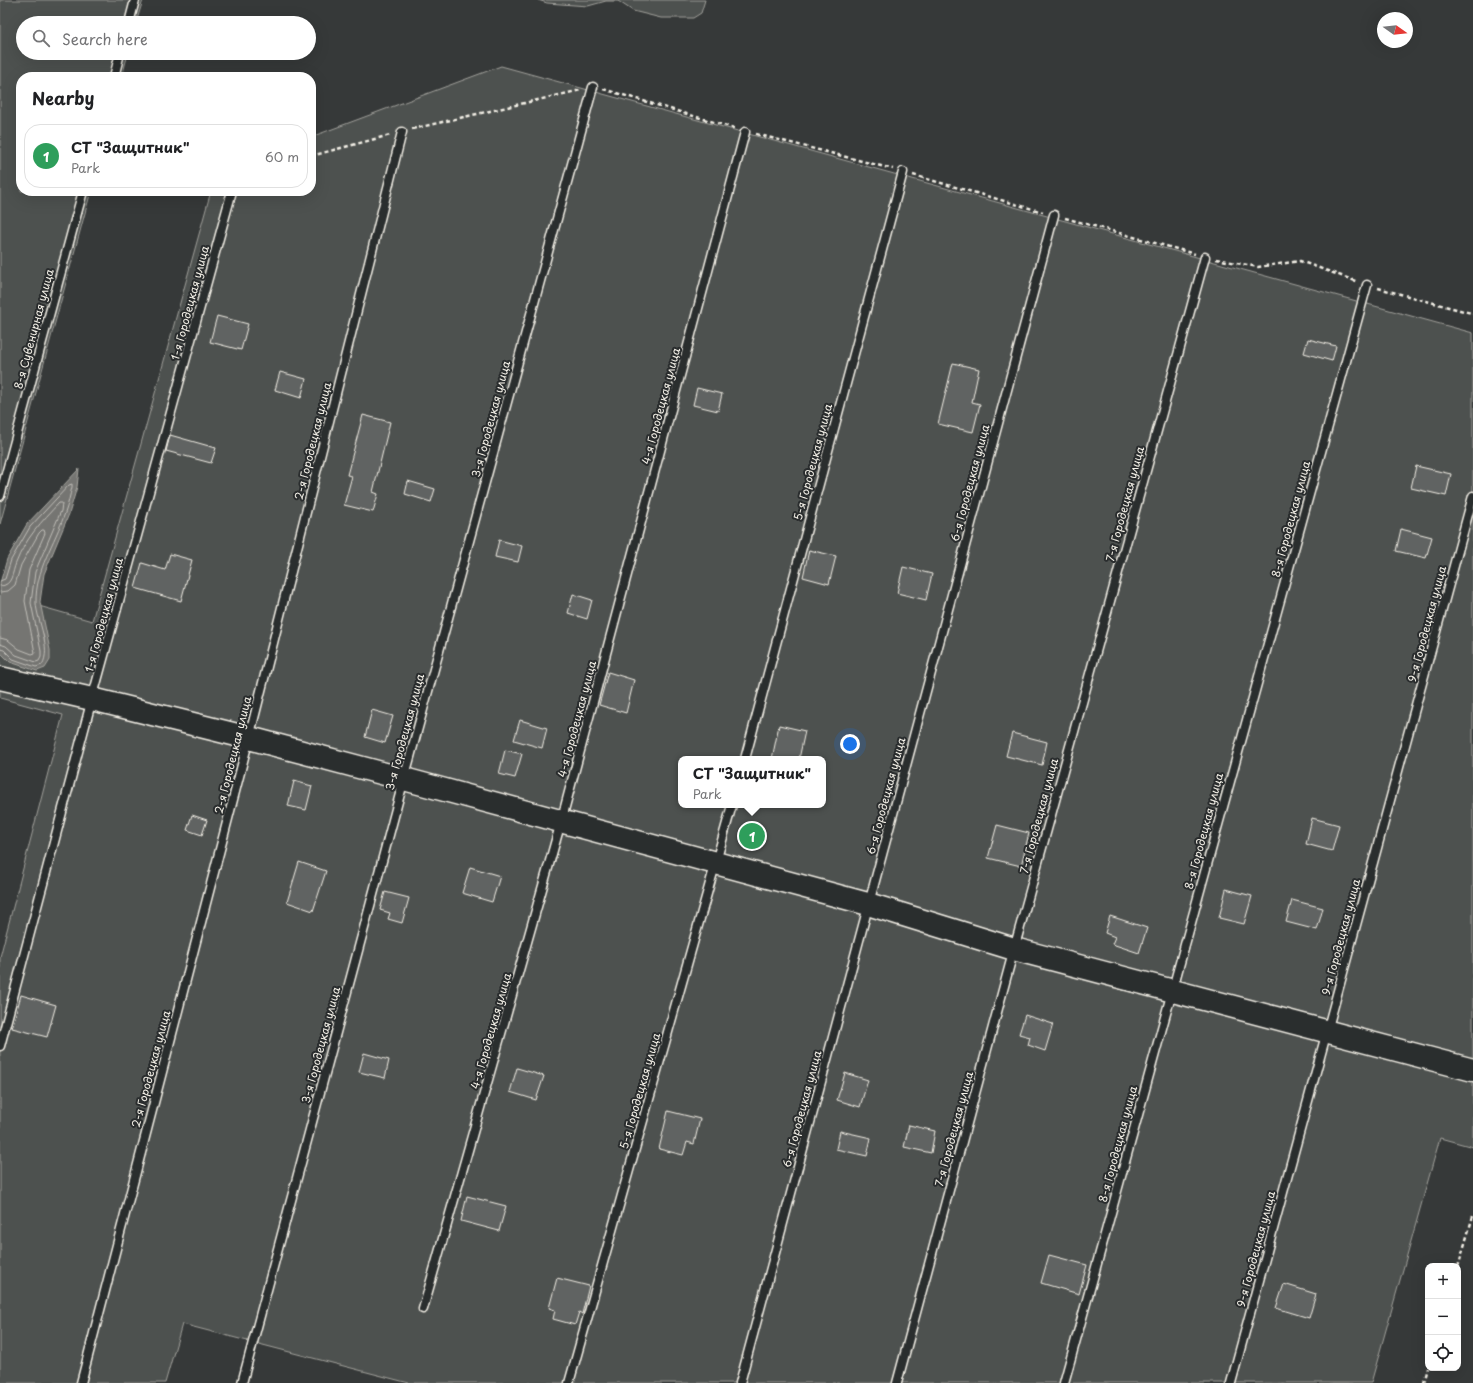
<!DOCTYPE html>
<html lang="en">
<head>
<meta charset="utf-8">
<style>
	:root { --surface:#fff; --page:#f6f6f6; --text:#202124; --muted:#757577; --line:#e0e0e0; --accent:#847042 }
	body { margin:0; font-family:"Playpen Sans",sans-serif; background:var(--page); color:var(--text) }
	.controls { position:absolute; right:12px; bottom:12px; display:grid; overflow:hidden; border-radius:8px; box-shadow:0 4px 16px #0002 }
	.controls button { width:36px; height:36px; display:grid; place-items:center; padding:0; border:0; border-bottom:1px solid var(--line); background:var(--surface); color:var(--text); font:20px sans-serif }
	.compass { position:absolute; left:1377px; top:12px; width:36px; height:36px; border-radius:50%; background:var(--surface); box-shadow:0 4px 16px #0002; rotate:105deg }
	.you { position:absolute; left:850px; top:744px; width:14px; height:14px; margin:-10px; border:3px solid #fff; border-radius:50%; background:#1a73e8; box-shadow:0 0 0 6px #1a73e833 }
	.badge { display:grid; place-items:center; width:26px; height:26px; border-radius:50%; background:var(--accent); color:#fff; font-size:13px; font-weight:700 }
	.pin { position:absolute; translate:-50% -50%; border:2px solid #fff; box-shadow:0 1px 4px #0006 }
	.popup { position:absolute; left:678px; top:756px; width:148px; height:52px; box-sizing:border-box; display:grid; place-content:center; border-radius:8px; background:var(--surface); filter:drop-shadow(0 1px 3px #0005); font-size:13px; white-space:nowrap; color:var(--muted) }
	.popup b { font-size:15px; color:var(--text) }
	.popup::after { content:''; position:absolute; left:50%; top:100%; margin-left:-8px; border:8px solid transparent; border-top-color:var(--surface) }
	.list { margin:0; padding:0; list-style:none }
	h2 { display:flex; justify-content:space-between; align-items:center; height:52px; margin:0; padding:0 16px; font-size:17px }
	h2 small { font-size:13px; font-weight:400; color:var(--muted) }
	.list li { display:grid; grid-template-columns:26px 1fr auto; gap:12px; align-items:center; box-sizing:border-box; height:64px; margin:0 8px 8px; padding:0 8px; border:1px solid var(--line); border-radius:16px }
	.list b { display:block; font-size:15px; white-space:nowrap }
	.list p { margin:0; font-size:13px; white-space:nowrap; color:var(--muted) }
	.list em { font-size:13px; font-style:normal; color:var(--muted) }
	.icon { flex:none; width:22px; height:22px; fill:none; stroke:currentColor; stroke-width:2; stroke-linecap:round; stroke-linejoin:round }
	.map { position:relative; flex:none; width:1473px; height:1383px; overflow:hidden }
	.search { position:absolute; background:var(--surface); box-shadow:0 4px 16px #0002; left:16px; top:16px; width:300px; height:44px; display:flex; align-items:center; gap:10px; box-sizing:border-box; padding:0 14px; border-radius:22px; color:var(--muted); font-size:15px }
	.panel { position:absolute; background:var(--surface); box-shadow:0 4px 16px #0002; left:16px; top:72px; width:300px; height:124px; border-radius:16px }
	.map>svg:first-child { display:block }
</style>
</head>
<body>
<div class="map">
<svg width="1473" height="1383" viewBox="0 0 1473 1383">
	<rect width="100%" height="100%" fill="#363939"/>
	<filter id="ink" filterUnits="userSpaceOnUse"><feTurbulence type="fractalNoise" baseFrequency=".025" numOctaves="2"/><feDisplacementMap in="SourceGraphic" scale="8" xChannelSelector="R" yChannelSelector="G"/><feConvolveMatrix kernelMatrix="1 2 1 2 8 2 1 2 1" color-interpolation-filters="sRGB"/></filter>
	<g filter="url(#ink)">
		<!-- green -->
		<g fill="#4e514f" stroke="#a1a19c" fill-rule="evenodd">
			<polygon points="0,0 143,0 136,23 23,23 23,53 128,53 122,77 21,77 21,191 91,191 0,524"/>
			<polygon points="538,0 705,0 701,13 693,18 661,18 633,11 618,1 606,1 588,6 547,3"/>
			<path d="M 501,66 L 1473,333 L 1473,1147 L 1440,1138 L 1371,1383 L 409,1383 L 182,1324 L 165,1383 L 0,1383 L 0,957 L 63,715 L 0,698 L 0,595 L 92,621 L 211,191 L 311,191 L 311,137 ZM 681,759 L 823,759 L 823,805 L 681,805 Z"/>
		</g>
		<!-- water -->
		<polygon fill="#757572" stroke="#a8a7a1" points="79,469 77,487 69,514 44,574 40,602 50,650 50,660 45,668 37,671 10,662 0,652 0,583 7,559 27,524"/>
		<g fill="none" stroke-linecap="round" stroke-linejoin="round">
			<!-- shore -->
			<g stroke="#c1bfb9" stroke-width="1">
				<path d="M 0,581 L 5,579 L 11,560 L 30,527 L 69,485 L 72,484 L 72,487 C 70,495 68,505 65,513 C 55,543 35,570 36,603 C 37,621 52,648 42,665 L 36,667 L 13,659 L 4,650 L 0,649"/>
				<path d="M 0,586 C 13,586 12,572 16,563 C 25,539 42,521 59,503 L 62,503 L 61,511 L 35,572 L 31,603 L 41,651 L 41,657 L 39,661 L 36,662 L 16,655 L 6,646 L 0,644"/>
				<polyline points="0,592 8,591 15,585 21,565 39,533 42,530 44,530 45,533 29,570 25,601 35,653 32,654 19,649 8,640 0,638"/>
			</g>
		</g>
		<!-- building -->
		<g fill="#616362" stroke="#f4f1e8">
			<polygon points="217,316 248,324 241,350 210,342"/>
			<polygon points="1308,339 1336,346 1332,361 1304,353"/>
			<polygon points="953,363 979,369 972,402 980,404 973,432 938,424"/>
			<polygon points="280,372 306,379 301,398 275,390"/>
			<polygon points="697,388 722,394 718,411 693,405"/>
			<polygon points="363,415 390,422 373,492 378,494 373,512 344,505 352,476 347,475"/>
			<polygon points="170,435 216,448 211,463 166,451"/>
			<polygon points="1416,466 1451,474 1446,496 1411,488"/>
			<polygon points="408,481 435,489 431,502 405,494"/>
			<polygon points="1401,529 1432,537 1426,558 1396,551"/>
			<polygon points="499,540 522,546 518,562 495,557"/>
			<polygon points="809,550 836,556 829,584 803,577"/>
			<polygon points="170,554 192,560 181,601 135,588 142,563 165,570"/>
			<polygon points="903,567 932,574 926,600 897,593"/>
			<polygon points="573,594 592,600 587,619 568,613"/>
			<polygon points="608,672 634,680 626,713 599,705"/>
			<polygon points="372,710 393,716 385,743 365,737"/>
			<polygon points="520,720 547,728 542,748 514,740"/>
			<polygon points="779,725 805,731 799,759 772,759"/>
			<polygon points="1012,733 1047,742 1042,765 1006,756"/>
			<polygon points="505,750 522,754 515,778 499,774"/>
			<polygon points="294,781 312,786 306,810 288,806"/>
			<polygon points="192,815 207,820 202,835 187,830"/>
			<polygon points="1312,818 1339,825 1332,851 1306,844"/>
			<polygon points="997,825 1029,833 1021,866 988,858"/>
			<polygon points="299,862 326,871 313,911 287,902"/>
			<polygon points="470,867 500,876 492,902 462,893"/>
			<polygon points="1226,889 1252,896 1244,924 1219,918"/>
			<polygon points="385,892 409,898 402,923 388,919 390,913 380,910"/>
			<polygon points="1292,900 1323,908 1317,930 1286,922"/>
			<polygon points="1110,916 1147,928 1139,953 1112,944 1115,937 1105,933"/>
			<polygon points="21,995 56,1005 47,1037 12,1028"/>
			<polygon points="1025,1015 1053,1024 1045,1051 1028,1045 1030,1037 1019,1034"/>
			<polygon points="364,1053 389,1060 385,1078 359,1072"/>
			<polygon points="517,1068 544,1076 536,1100 510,1092"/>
			<polygon points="845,1073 868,1080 860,1107 837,1100"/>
			<polygon points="668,1111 700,1119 694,1144 687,1142 683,1155 659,1149"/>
			<polygon points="909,1125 935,1131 931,1153 904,1147"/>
			<polygon points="840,1131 871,1138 867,1156 836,1149"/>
			<polygon points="467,1196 506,1206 499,1231 461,1221"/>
			<polygon points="1049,1255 1087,1265 1079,1294 1041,1283"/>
			<polygon points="557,1278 589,1286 582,1314 579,1312 575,1325 553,1319 555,1310 549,1308"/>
			<polygon points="1284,1284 1316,1294 1309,1318 1276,1308"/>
		</g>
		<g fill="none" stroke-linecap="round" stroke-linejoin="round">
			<!-- lane casing -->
			<g stroke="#f4f1e8" stroke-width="11">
				<g id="lane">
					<polyline points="129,23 135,0"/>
					<polyline points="114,77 120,53"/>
					<polyline points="0,496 83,191"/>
					<polyline points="745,759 903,172"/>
					<polyline points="0,1046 92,699 232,191"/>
					<polyline points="423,1309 561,822 745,132"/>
					<polyline points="81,1383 249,738 402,132"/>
					<polyline points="242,1383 404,779 593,87"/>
					<polyline points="569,1383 732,805"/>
					<polyline points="740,1383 1054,215"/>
					<polyline points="897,1383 1014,949 1205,257"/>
					<polyline points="1064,1383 1367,285"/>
					<polyline points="1231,1383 1473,496"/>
				</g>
			</g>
			<!-- secondary casing -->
			<g stroke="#f4f1e8" stroke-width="25">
				<polyline id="secondary" points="0,678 92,699 249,738 404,779 868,904 1014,949 1473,1070"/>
			</g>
			<!-- path -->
			<g stroke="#f4f1e8" stroke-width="2.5" stroke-dasharray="4 3" stroke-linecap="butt">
				<polyline points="603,89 734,128"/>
				<polyline points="412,129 581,90"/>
				<polyline points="756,134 893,169"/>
				<polyline points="311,156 390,135"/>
				<polyline points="913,175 1043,212"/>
				<polyline points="1065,218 1195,254"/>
				<polyline points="1216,259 1258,267 1300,261 1358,282"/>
				<polyline points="1378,288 1471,313 1473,314"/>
				<polyline points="1458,1267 1473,1216"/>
				<polyline points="1424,1383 1428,1368"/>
			</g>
			<!-- lane -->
			<use href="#lane" stroke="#2a2d2e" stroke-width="8"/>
			<!-- secondary -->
			<use href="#secondary" stroke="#2a2d2e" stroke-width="22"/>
		</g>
	</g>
	<g text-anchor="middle" stroke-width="4" stroke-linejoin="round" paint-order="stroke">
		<!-- street labels -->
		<g font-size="11" fill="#f4f1e8" stroke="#2a2d2e">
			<text transform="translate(190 303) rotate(-75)" y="4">1-я Городецкая улица</text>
			<text transform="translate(34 329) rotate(-75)" y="4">8-я Сувенирная улица</text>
			<text transform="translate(661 406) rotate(-75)" y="4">4-я Городецкая улица</text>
			<text transform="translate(491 419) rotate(-75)" y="4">3-я Городецкая улица</text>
			<text transform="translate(313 441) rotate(-76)" y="4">2-я Городецкая улица</text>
			<text transform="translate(813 462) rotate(-75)" y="4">5-я Городецкая улица</text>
			<text transform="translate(970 483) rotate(-75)" y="4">6-я Городецкая улица</text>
			<text transform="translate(1125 504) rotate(-75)" y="4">7-я Городецкая улица</text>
			<text transform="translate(1291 519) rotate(-75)" y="4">8-я Городецкая улица</text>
			<text transform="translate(104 615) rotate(-75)" y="4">1-я Городецкая улица</text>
			<text transform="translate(1427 624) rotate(-75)" y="4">9-я Городецкая улица</text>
			<text transform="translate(577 719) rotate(-75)" y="4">4-я Городецкая улица</text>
			<text transform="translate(405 732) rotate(-75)" y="4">3-я Городецкая улица</text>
			<text transform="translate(233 755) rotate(-76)" y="4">2-я Городецкая улица</text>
			<text transform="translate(886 796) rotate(-75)" y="4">6-я Городецкая улица</text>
			<text transform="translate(1039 816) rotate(-75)" y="4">7-я Городецкая улица</text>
			<text transform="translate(1204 831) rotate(-75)" y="4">8-я Городецкая улица</text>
			<text transform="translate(1341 937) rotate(-75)" y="4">9-я Городецкая улица</text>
			<text transform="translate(491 1031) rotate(-74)" y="4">4-я Городецкая улица</text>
			<text transform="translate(321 1045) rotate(-75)" y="4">3-я Городецкая улица</text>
			<text transform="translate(151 1069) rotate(-75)" y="4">2-я Городецкая улица</text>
			<text transform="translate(640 1091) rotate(-74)" y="4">5-я Городецкая улица</text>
			<text transform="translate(802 1109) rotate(-75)" y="4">6-я Городецкая улица</text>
			<text transform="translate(954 1129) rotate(-75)" y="4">7-я Городецкая улица</text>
			<text transform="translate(1118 1144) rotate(-75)" y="4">8-я Городецкая улица</text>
			<text transform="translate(1256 1249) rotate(-75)" y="4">9-я Городецкая улица</text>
		</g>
	</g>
</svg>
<div class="controls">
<button>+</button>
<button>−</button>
<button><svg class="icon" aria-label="locate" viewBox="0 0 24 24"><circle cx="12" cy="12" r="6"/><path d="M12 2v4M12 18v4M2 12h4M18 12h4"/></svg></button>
</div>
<svg class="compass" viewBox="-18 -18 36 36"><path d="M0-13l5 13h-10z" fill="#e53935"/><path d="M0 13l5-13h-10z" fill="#757577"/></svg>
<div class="you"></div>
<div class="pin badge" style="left:752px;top:836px;background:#2e9e5b">1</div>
<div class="popup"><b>СТ &quot;Защитник&quot;</b>Park</div>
<div class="search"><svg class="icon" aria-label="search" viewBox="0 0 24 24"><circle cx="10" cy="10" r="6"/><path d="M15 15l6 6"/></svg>Search here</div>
<section class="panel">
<h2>Nearby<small></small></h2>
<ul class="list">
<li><span class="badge" style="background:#2e9e5b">1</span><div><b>СТ &quot;Защитник&quot;</b><p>Park</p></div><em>60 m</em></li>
</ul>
</section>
</div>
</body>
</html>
